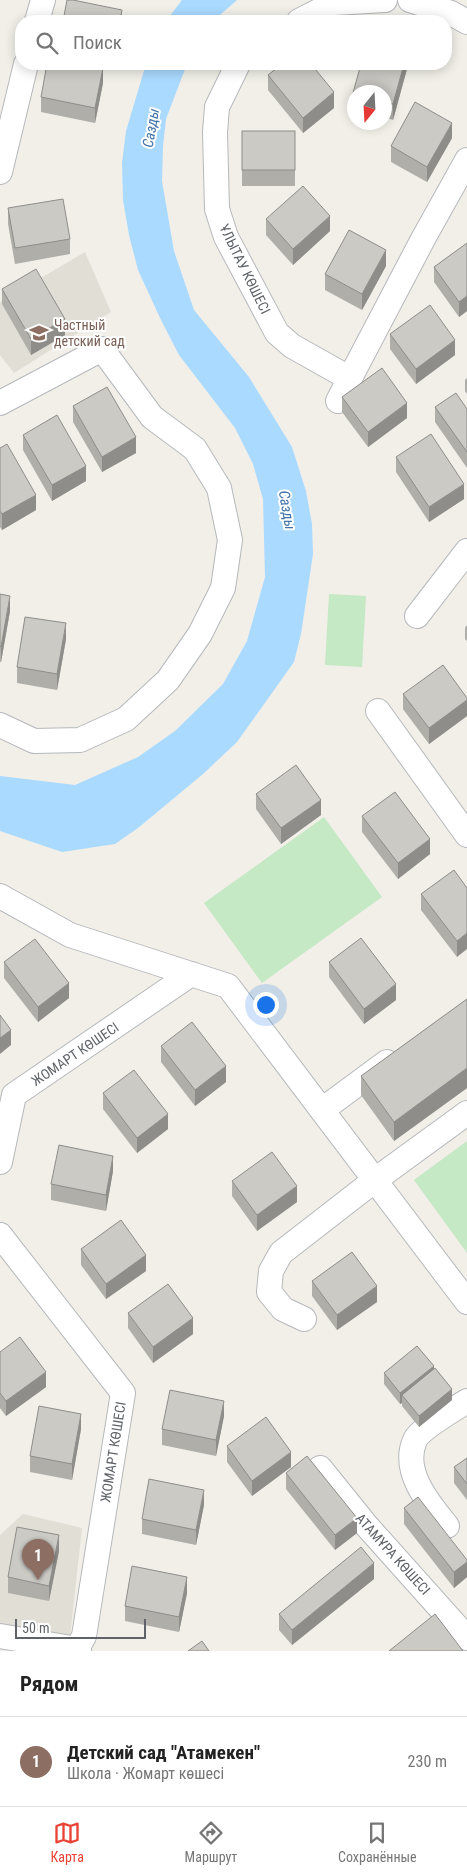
<!DOCTYPE html>
<html lang="ru">
<head>
<meta charset="utf-8">
<style>
	:root { --surface:#fff; --page:#f2f2f2; --text:#222; --muted:#767676; --line:#e0e0e0; --accent:#ea4335 }
	body { margin:0; font-family:"Roboto Condensed",sans-serif; background:var(--page); color:var(--text) }
	.compass { position:absolute; left:347px; top:85px; width:45px; height:45px; border-radius:50%; background:var(--surface); box-shadow:0 2px 12px #0003; rotate:198deg }
	.scale { position:absolute; left:15px; bottom:12px; width:131px; box-sizing:border-box; padding-left:5px; border:2px solid #5f6368; border-top:0; font-size:14px; line-height:18px; white-space:nowrap; color:#5f6368; -webkit-text-stroke:4px #fff; paint-order:stroke }
	.you { position:absolute; left:265px; top:1004px; width:18px; height:18px; margin:-12px; border:4px solid #fff; border-radius:50%; background:#1a73e8; box-shadow:0 0 0 8px #1a73e833 }
	.badge { display:grid; place-items:center; width:32px; height:32px; border-radius:50%; background:var(--accent); color:#fff; font-size:16px; font-weight:700 }
	.pin { position:absolute; translate:-50% -41px; filter:drop-shadow(0 1px 2px #0008) }
	.pin::after { content:''; position:absolute; top:26px; width:18px; height:15px; background:inherit; clip-path:polygon(0 0,100% 0,50% 100%) }
	.list { margin:0; padding:0; list-style:none }
	h2 { display:flex; justify-content:space-between; align-items:center; height:65px; margin:0; padding:0 20px; font-size:21px }
	h2 small { font-size:16px; font-weight:400; color:var(--muted) }
	.list li { display:grid; grid-template-columns:32px 1fr auto; gap:15px; align-items:center; box-sizing:border-box; height:90px; padding:0 20px; border-top:1px solid var(--line) }
	.list b { display:block; font-size:19px; white-space:nowrap }
	.list p { margin:0; font-size:16px; white-space:nowrap; color:var(--muted) }
	.list em { font-size:16px; font-style:normal; color:var(--muted) }
	.icon { flex:none; width:28px; height:28px; fill:none; stroke:currentColor; stroke-width:2; stroke-linecap:round; stroke-linejoin:round }
	.map { position:relative; flex:none; width:467px; height:1651px; overflow:hidden }
	.search { position:absolute; background:var(--surface); box-shadow:0 2px 12px #0003; left:15px; right:15px; top:15px; height:55px; display:flex; align-items:center; gap:12px; box-sizing:border-box; padding:0 18px; border-radius:20px; color:var(--muted); font-size:19px }
	.sheet { height:155px; background:var(--surface) }
	nav { display:flex; justify-content:space-around; align-items:center; box-sizing:border-box; height:70px; border-top:1px solid var(--line); background:var(--surface); font-size:14px; color:var(--muted) }
	nav a { display:grid; justify-items:center; gap:2px }
	nav .on { color:var(--accent) }
	.map>svg:first-child { display:block }
</style>
</head>
<body>
<div class="map">
<svg width="467" height="1651" viewBox="0 0 467 1651">
	<rect width="100%" height="100%" fill="#f1efe8"/>
	<!-- education -->
	<g fill="#e1ded6">
		<polygon points="85,252 111,312 14,373 0,355 0,302"/>
		<polygon points="23,1514 82,1528 70,1637 0,1625 0,1535"/>
	</g>
	<!-- green -->
	<g fill="#c5e8c5">
		<polygon points="329,594 366,596 362,667 325,665"/>
		<polygon points="324,817 382,897 262,983 204,903"/>
		<polygon points="467,1141 467,1253 414,1180"/>
	</g>
	<!-- water -->
	<g fill="#aadaff">
		<polygon points="182,0 237,0 213,21 166,21"/>
		<polygon points="146,64 187,64 166,119 163,146 162,181 174,251 194,310 249,377 292,447 306,491 312,524 313,554 301,634 294,662 237,742 203,774 138,828 115,844 62,852 0,831 0,776 75,785 138,757 175,731 223,684 247,641 265,577 263,499 253,464 235,428 179,355 161,320 138,270 129,235 123,200 122,163 126,131"/>
	</g>
	<g fill="none" stroke-linecap="round" stroke-linejoin="round">
		<!-- minor casing -->
		<g stroke="#b5b8bc" stroke-width="26">
			<g id="minor">
				<polyline points="410,0 451,13 467,22"/>
				<polyline points="37,21 43,0"/>
				<polyline points="299,21 334,3 385,0"/>
				<polyline points="238,64 217,107 215,132 217,209 226,237 277,333 292,346 349,378"/>
				<polyline points="0,172 26,64"/>
				<polyline points="338,401 423,239 467,160"/>
				<polyline points="0,403 102,349 152,417 195,449 219,488 230,540 223,588 200,634 168,680 126,719 80,740 34,741 0,725"/>
				<polyline points="417,616 467,551"/>
				<polyline points="378,711 467,835"/>
				<polyline points="0,896 70,935 228,986 467,1302"/>
				<polyline points="322,1110 387,1062"/>
				<polyline points="0,1162 14,1095 191,974"/>
				<polyline points="0,1235 123,1393 84,1636 77,1649"/>
				<polyline points="304,1319 283,1309 269,1292 271,1271 281,1253 375,1180 467,1113"/>
				<polyline points="320,1468 366,1525 467,1638"/>
				<path d="M 447,1526 C 429,1504 401,1471 415,1440 C 420,1429 456,1408 467,1401"/>
				<polyline points="0,1636 77,1649 79,1651"/>
			</g>
		</g>
		<!-- minor -->
		<use href="#minor" stroke="#fff" stroke-width="24"/>
	</g>
	<!-- wall -->
	<g fill="#afaea9">
		<polygon points="407,64 407,69 393,120 384,117 384,92 354,92 354,109 353,109 353,93"/>
		<polygon points="268,75 334,108 303,133 268,90"/>
		<polygon points="103,83 95,123 41,112 41,97"/>
		<rect x="242" y="131" width="53" height="55"/>
		<polygon points="452,138 427,182 391,162 391,146"/>
		<polygon points="8,208 70,239 70,254 15,264 8,224"/>
		<polygon points="266,219 330,231 293,265 266,235"/>
		<polygon points="467,243 467,311 459,317 434,282 434,267"/>
		<polygon points="386,266 362,310 325,290 325,274"/>
		<polygon points="2,289 65,335 31,355 2,304"/>
		<polygon points="390,334 455,355 416,384 390,349"/>
		<polygon points="467,378 467,394 465,391 465,380"/>
		<polygon points="342,397 407,418 368,447 342,412"/>
		<polygon points="73,406 136,453 102,472 73,422"/>
		<polygon points="435,407 467,409 467,468 435,422"/>
		<polygon points="23,435 86,481 52,501 23,450"/>
		<polygon points="0,448 36,510 2,530 0,527"/>
		<polygon points="396,457 464,499 429,522 396,472"/>
		<polygon points="0,594 10,611 1,662 0,662"/>
		<polygon points="467,625 467,641 465,639 465,628"/>
		<polygon points="66,639 57,690 17,683 17,667"/>
		<polygon points="403,694 467,698 467,716 429,744 403,709"/>
		<polygon points="256,794 321,815 281,844 256,809"/>
		<polygon points="362,816 430,854 398,879 362,832"/>
		<polygon points="467,888 457,957 421,910 421,894"/>
		<polygon points="4,962 69,998 38,1022 4,978"/>
		<polygon points="329,962 396,1000 364,1024 329,977"/>
		<polygon points="467,999 467,1088 394,1141 361,1095 361,1076"/>
		<polygon points="161,1046 226,1082 195,1106 161,1062"/>
		<polygon points="103,1093 168,1129 137,1153 103,1109"/>
		<polygon points="113,1171 106,1211 51,1200 51,1184"/>
		<polygon points="232,1181 297,1202 257,1231 232,1196"/>
		<polygon points="81,1249 146,1271 106,1299 81,1265"/>
		<polygon points="312,1281 377,1302 337,1330 312,1296"/>
		<polygon points="128,1313 193,1334 153,1363 128,1328"/>
		<polygon points="0,1352 46,1387 6,1416 0,1408"/>
		<polygon points="434,1370 452,1400 419,1427 402,1406 402,1403 400,1404 384,1384 384,1373"/>
		<polygon points="224,1416 216,1456 162,1445 162,1429"/>
		<polygon points="81,1429 72,1480 30,1472 30,1456"/>
		<polygon points="227,1446 291,1467 252,1496 227,1462"/>
		<polygon points="467,1458 467,1500 454,1483 454,1467"/>
		<polygon points="286,1473 357,1533 335,1550 286,1489"/>
		<polygon points="204,1505 196,1545 142,1534 142,1519"/>
		<polygon points="404,1508 467,1560 467,1577 454,1588 404,1524"/>
		<polygon points="59,1551 49,1601 8,1593 8,1577"/>
		<polygon points="374,1579 292,1645 279,1630 279,1614"/>
		<polygon points="187,1593 179,1632 125,1621 125,1606"/>
	</g>
	<!-- shaded-wall -->
	<g fill="#8f8d8a">
		<polygon points="122,10 122,21 120,21"/>
		<polygon points="404,64 407,64 407,69 393,120 393,104"/>
		<polygon points="103,68 103,83 95,123 95,108"/>
		<polygon points="334,92 334,108 303,133 303,118"/>
		<polygon points="452,123 452,138 427,182 427,167"/>
		<polygon points="330,216 330,231 293,265 293,249"/>
		<polygon points="386,250 386,266 362,310 362,294"/>
		<polygon points="467,296 467,311 459,317 459,302"/>
		<polygon points="65,319 65,335 31,355 31,339"/>
		<polygon points="455,340 455,355 416,384 416,369"/>
		<polygon points="407,403 407,418 368,447 368,432"/>
		<polygon points="136,437 136,453 102,472 102,457"/>
		<polygon points="86,466 86,481 52,501 52,485"/>
		<polygon points="464,484 464,499 429,522 429,507"/>
		<polygon points="36,495 36,510 2,530 2,514"/>
		<polygon points="10,596 10,611 1,662 1,647"/>
		<polygon points="66,623 66,639 57,690 57,674"/>
		<polygon points="467,700 467,716 429,744 429,728"/>
		<polygon points="321,800 321,815 281,844 281,828"/>
		<polygon points="430,839 430,854 398,879 398,863"/>
		<polygon points="467,933 467,949 457,957 457,941"/>
		<polygon points="69,983 69,998 38,1022 38,1007"/>
		<polygon points="396,984 396,1000 364,1024 364,1009"/>
		<polygon points="11,1030 11,1045 0,1054 0,1038"/>
		<polygon points="226,1066 226,1082 195,1106 195,1090"/>
		<polygon points="467,1068 467,1088 394,1141 394,1122"/>
		<polygon points="168,1114 168,1129 137,1153 137,1138"/>
		<polygon points="113,1156 113,1171 106,1211 106,1195"/>
		<polygon points="297,1186 297,1202 257,1231 257,1215"/>
		<polygon points="146,1255 146,1271 106,1299 106,1284"/>
		<polygon points="377,1286 377,1302 337,1330 337,1315"/>
		<polygon points="193,1318 193,1334 153,1363 153,1347"/>
		<polygon points="434,1366 434,1377 402,1395 402,1403 400,1404 400,1393"/>
		<polygon points="46,1372 46,1387 6,1416 6,1401"/>
		<polygon points="452,1389 452,1400 419,1427 419,1416"/>
		<polygon points="224,1401 224,1416 216,1456 216,1440"/>
		<polygon points="81,1414 81,1429 72,1480 72,1464"/>
		<polygon points="291,1452 291,1467 252,1496 252,1481"/>
		<polygon points="204,1490 204,1505 196,1545 196,1530"/>
		<polygon points="357,1518 357,1533 335,1550 335,1535"/>
		<polygon points="59,1535 59,1551 49,1601 49,1586"/>
		<polygon points="467,1562 467,1577 454,1588 454,1572"/>
		<polygon points="374,1563 374,1579 292,1645 292,1630"/>
		<polygon points="187,1577 187,1593 179,1632 179,1617"/>
	</g>
	<!-- building -->
	<g fill="#cccac5" stroke="#8f8d8a">
		<polygon points="67,0 73,0 122,10 120,21 63,21"/>
		<polygon points="47,64 83,64 103,68 95,108 41,97"/>
		<polygon points="282,64 311,64 334,92 303,118 268,75"/>
		<polygon points="361,64 404,64 393,104 384,102 384,92 354,92 354,94 353,93"/>
		<polygon points="415,102 452,123 427,167 391,146"/>
		<rect x="242" y="131" width="53" height="39"/>
		<polygon points="303,186 330,216 293,249 266,219"/>
		<polygon points="63,199 70,239 15,248 8,208"/>
		<polygon points="349,230 386,250 362,294 325,274"/>
		<polygon points="467,243 467,296 459,302 434,267"/>
		<polygon points="36,269 65,319 31,339 2,289"/>
		<polygon points="430,305 455,340 416,369 390,334"/>
		<polygon points="382,368 407,403 368,432 342,397"/>
		<polygon points="107,387 136,437 102,457 73,406"/>
		<polygon points="456,393 467,409 467,452 435,407"/>
		<polygon points="57,415 86,466 52,485 23,435"/>
		<polygon points="431,434 464,484 429,507 396,457"/>
		<polygon points="7,444 36,495 2,514 0,511 0,448"/>
		<polygon points="0,594 10,596 1,647 0,646"/>
		<polygon points="25,617 66,623 57,674 17,667"/>
		<polygon points="443,665 467,698 467,700 429,728 403,694"/>
		<polygon points="296,765 321,800 281,828 256,794"/>
		<polygon points="395,792 430,839 398,863 362,816"/>
		<polygon points="454,870 467,888 467,933 457,941 421,894"/>
		<polygon points="361,938 396,984 364,1009 329,962"/>
		<polygon points="35,939 69,983 38,1007 4,962"/>
		<polygon points="467,999 467,1068 394,1122 361,1076"/>
		<polygon points="0,1015 11,1030 0,1038"/>
		<polygon points="192,1022 226,1066 195,1090 161,1046"/>
		<polygon points="134,1070 168,1114 137,1138 103,1093"/>
		<polygon points="59,1145 113,1156 106,1195 51,1184"/>
		<polygon points="272,1152 297,1186 257,1215 232,1181"/>
		<polygon points="121,1220 146,1255 106,1284 81,1249"/>
		<polygon points="352,1252 377,1286 337,1315 312,1281"/>
		<polygon points="168,1284 193,1318 153,1347 128,1313"/>
		<polygon points="20,1337 46,1372 6,1401 0,1393 0,1352"/>
		<polygon points="417,1346 434,1366 400,1393 384,1373"/>
		<polygon points="435,1368 452,1389 419,1416 402,1395"/>
		<polygon points="170,1390 224,1401 216,1440 162,1429"/>
		<polygon points="39,1406 81,1414 72,1464 30,1456"/>
		<polygon points="266,1417 291,1452 252,1481 227,1446"/>
		<polygon points="307,1456 357,1518 335,1535 286,1473"/>
		<polygon points="467,1458 467,1484 454,1467"/>
		<polygon points="149,1479 204,1490 196,1530 142,1519"/>
		<polygon points="418,1497 467,1560 467,1562 454,1572 404,1508"/>
		<polygon points="17,1527 59,1535 49,1586 8,1577"/>
		<polygon points="361,1547 374,1563 292,1630 279,1614"/>
		<polygon points="132,1566 187,1577 179,1617 125,1606"/>
		<polygon points="435,1614 463,1651 389,1651"/>
		<polygon points="202,1641 209,1651 188,1651"/>
	</g>
	<!-- icons -->
	<defs>
		<g id="school-bare" transform="scale(1.5)"><path d="M0-5L7-2L0 1L-7-2ZM-4 1L0 2.5L4 1V4Q0 6-4 4Z" fill="#8d6e63" stroke="#fff" stroke-width="2.5" paint-order="stroke"/></g>
	</defs>
	<g fill-rule="evenodd">
		<use href="#school-bare" x="39" y="333"/>
	</g>
	<g text-anchor="middle" stroke-width="4" stroke-linejoin="round" paint-order="stroke">
		<!-- street labels -->
		<g font-size="14" fill="#5f6368" stroke="#fff">
			<text transform="translate(245 269) rotate(64)" y="5">ҰЛЫТАУ КӨШЕСІ</text>
			<text transform="translate(75 1054) rotate(-34)" y="5">ЖОМАРТ КӨШЕСІ</text>
			<text transform="translate(113 1452) rotate(-81)" y="5">ЖОМАРТ КӨШЕСІ</text>
			<text transform="translate(393 1554) rotate(48)" y="5">АТАМҰРА КӨШЕСІ</text>
		</g>
		<!-- education labels -->
		<g font-size="14" fill="#785e54" stroke="#fff" text-anchor="start">
			<text x="54" y="330">Частный<tspan x="54" dy="16">детский сад</tspan></text>
		</g>
		<!-- water labels -->
		<g font-size="15" font-style="italic" fill="#4174aa" stroke="#fff">
			<text transform="translate(151 128) rotate(-80)" y="5">Сазды</text>
			<text transform="translate(287 510) rotate(80)" y="5">Сазды</text>
		</g>
	</g>
</svg>
<svg class="compass" viewBox="-18 -18 36 36"><path d="M0-13l5 13h-10z" fill="#e53935"/><path d="M0 13l5-13h-10z" fill="#767676"/></svg>
<div class="scale">50 m</div>
<div class="you"></div>
<div class="pin badge" style="left:38px;top:1580px;background:#8d6e63">1</div>
<div class="search"><svg class="icon" aria-label="search" viewBox="0 0 24 24"><circle cx="10" cy="10" r="6"/><path d="M15 15l6 6"/></svg>Поиск</div>
</div>
<section class="sheet">
<h2>Рядом<small></small></h2>
<ul class="list">
<li><span class="badge" style="background:#8d6e63">1</span><div><b>Детский сад &quot;Атамекен&quot;</b><p>Школа · Жомарт көшесі</p></div><em>230 m</em></li>
</ul>
</section>
<nav>
<a class="on"><svg class="icon" aria-label="map" viewBox="0 0 24 24"><path d="M3 6l6-2 6 2 6-2v14l-6 2-6-2-6 2zM9 4v14M15 6v14"/></svg>Карта</a>
<a><svg class="icon" aria-label="directions" viewBox="0 0 24 24"><path d="M12 3l9 9-9 9-9-9zM9 14v-3h6M13 9l2 2-2 2"/></svg>Маршрут</a>
<a><svg class="icon" aria-label="saved" viewBox="0 0 24 24"><path d="M7 4h10v16l-5-4-5 4z"/></svg>Сохранённые</a>
</nav>
</body>
</html>
